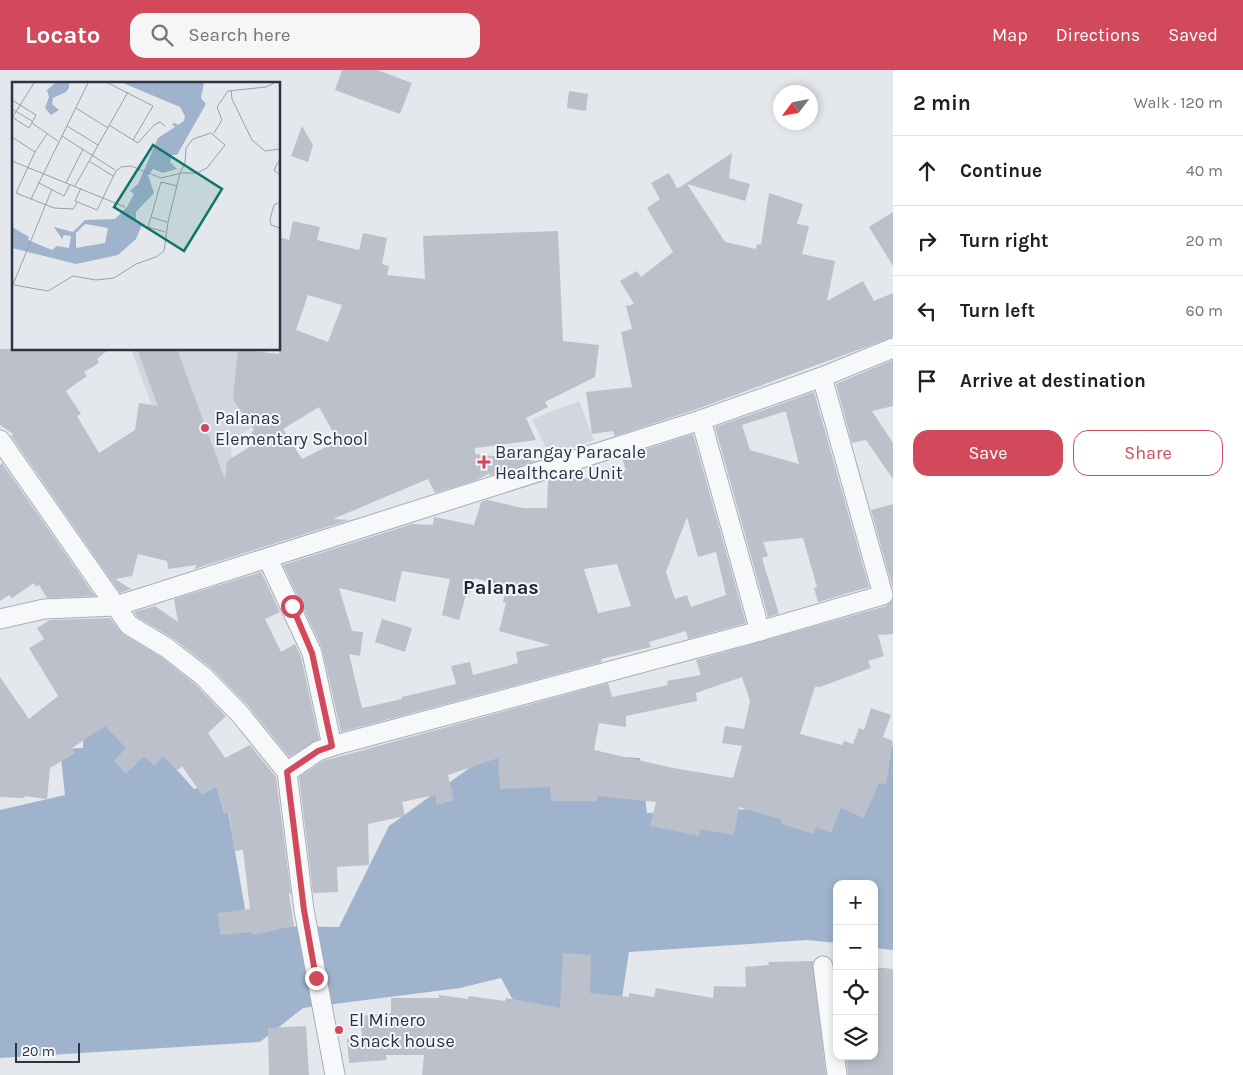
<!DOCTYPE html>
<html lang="en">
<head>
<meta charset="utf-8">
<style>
	:root { --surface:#fff; --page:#f6f6f6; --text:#202124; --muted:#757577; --line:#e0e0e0; --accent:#d1495b }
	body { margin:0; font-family:Karla,sans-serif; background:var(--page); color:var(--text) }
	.controls { position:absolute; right:15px; bottom:15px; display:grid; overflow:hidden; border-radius:10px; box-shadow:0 2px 8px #0003 }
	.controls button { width:45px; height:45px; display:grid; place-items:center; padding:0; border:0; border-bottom:1px solid var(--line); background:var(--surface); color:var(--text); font:25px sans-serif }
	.compass { position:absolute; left:773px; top:15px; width:45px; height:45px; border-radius:50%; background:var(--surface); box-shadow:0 2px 8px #0003; rotate:238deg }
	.scale { position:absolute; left:15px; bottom:12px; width:65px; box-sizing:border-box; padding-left:5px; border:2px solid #2b3445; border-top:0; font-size:14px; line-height:18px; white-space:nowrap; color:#2b3445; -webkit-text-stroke:4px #f4f6f9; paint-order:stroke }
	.stop { position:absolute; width:15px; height:15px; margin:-11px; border:4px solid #d1495b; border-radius:50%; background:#fff }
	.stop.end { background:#d1495b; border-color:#fff; box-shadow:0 1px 5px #0008 }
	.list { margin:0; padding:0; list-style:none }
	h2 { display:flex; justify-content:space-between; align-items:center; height:65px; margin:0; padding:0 20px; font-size:21px }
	h2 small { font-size:16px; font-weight:400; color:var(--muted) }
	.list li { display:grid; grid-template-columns:32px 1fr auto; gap:15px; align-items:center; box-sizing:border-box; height:70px; padding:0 20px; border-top:1px solid var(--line) }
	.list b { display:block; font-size:19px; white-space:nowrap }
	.list em { font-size:16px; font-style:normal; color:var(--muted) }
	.actions { display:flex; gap:10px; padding:15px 20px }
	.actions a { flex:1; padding:11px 0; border:1px solid var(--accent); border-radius:15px; text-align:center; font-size:18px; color:var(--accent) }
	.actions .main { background:var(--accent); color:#fff }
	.icon { flex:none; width:28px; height:28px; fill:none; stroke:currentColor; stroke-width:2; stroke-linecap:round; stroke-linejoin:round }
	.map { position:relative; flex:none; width:893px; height:1005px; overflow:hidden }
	header { display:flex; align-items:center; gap:30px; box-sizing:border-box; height:70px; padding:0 25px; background:var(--accent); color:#fff }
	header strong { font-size:24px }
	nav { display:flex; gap:28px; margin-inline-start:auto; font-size:18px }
	.search { width:350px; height:45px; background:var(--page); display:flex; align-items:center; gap:12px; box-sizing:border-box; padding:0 18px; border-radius:15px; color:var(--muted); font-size:19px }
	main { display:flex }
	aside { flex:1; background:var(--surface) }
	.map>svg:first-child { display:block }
</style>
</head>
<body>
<header>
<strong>Locato</strong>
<div class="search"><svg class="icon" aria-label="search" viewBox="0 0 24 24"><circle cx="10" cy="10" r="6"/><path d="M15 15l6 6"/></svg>Search here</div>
<nav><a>Map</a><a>Directions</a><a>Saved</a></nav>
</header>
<main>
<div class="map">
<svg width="893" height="1005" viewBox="0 0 893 1005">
	<rect width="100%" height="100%" fill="#e4e7ec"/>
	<!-- built -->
	<g fill="#d2d6de">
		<polygon points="131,279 267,279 268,346 230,372 238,433 192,444"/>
		<polygon points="579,331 594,370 550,387 532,349"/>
	</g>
	<!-- water -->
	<polygon fill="#9fb4cc" points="86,598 194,719 223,713 248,856 339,857 389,756 493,681 640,688 647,743 780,738 877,679 893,676 893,880 874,878 874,814 837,814 837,873 807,870 629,882 620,941 520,943 501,908 460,918 303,938 260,972 0,988 0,740 65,725 60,679 83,678"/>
	<!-- building -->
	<g fill="#bbc0ca" fill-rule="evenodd">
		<polygon points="342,0 377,0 412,13 400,44 335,20"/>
		<polygon points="569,21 588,24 586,41 567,38"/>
		<polygon points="302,56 313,75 308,92 291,86"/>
		<polygon points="732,83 729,108 750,114 745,131 687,114 725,172 756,179 757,174 761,175 769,123 803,134 797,154 809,156 802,184 835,191 827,231 863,211 874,231 893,223 893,267 697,339 615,366 613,361 592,364 586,322 632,317 621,262 632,259 626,236 634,234 620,211 637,201 641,207 673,182 647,138 660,129 651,113 669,103 677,118 680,117"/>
		<polygon points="893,142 893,196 869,157"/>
		<path d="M 293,151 L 320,157 L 317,170 L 359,180 L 363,163 L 387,168 L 382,194 L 389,196 L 387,205 L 425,209 L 423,166 L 558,161 L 563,271 L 599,275 L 595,307 L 545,332 L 548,337 L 526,348 L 536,370 L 475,378 L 475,384 L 536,391 L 489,406 L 490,403 L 477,410 L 435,423 L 428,409 L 333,449 L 349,450 L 194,499 L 197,495 L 168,499 L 167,491 L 138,484 L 132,506 L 115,509 L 131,519 L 120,523 L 11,366 L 13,364 L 0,355 L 0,279 L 109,279 L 97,289 L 99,293 L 84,302 L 87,306 L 66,321 L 81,344 L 77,346 L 99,383 L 135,360 L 139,333 L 158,336 L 137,279 L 177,279 L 225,410 L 227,391 L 257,372 L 251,362 L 254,360 L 233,329 L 238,280 L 279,284 L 279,167 L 289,170 ZM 308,225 L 342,235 L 328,272 L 296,260 ZM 319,337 L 338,371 L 302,389 L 283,359 Z"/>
		<polygon points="893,290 893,336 872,341 893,373 893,409 866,370 852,373 836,314"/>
		<path d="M 814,322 L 869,517 L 818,532 L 814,518 L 817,517 L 803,468 L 763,472 L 768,486 L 762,488 L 779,544 L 768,547 L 715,357 ZM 783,342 L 786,342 L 799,394 L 750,380 L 742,355 Z"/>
		<path d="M 693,364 L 746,553 L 688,569 L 686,561 L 649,572 L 651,577 L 601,589 L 602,592 L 341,662 L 322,578 L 283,495 L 412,454 L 433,455 L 434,447 L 474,455 L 481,432 L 487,430 L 523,438 L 547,438 L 548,410 L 560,407 L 602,409 L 603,398 L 626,401 L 622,387 ZM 687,447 L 698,487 L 716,482 L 726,525 L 691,537 L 687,525 L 675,529 L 666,502 ZM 617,494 L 631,536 L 598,543 L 584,499 ZM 402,501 L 450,509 L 442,545 L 459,550 L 466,525 L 469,526 L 474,508 L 507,516 L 503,532 L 506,533 L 499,561 L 550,575 L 516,582 L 518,593 L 473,605 L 470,592 L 451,596 L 456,614 L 402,627 L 402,629 L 362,638 L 349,584 L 360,586 L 363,562 L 352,561 L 339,518 L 395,532 Z"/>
		<polygon points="2,393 95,526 47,528 39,515 36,517 34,513 12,528 9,525 0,531 0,395"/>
		<polygon points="893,434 893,519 871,440"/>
		<polygon points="261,502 280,542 265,549 281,582 295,574 301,587 319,669 289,687 249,637 211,598 174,569 137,547 134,542 155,536 178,552 174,529"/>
		<path d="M 893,530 L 893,564 L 878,565 L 884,586 L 868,591 L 871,598 L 820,617 L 815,617 L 800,664 L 842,675 L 844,671 L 853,674 L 859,658 L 864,660 L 871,638 L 891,645 L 883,667 L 893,671 L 886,714 L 879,713 L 864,748 L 841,738 L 831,763 L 816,757 L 814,764 L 781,754 L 782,750 L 739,737 L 734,765 L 700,759 L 699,766 L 650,756 L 656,732 L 597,726 L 597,731 L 551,731 L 550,717 L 500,719 L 498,688 L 448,705 L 454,730 L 437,735 L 435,725 L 402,732 L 405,746 L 368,754 L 369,795 L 337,797 L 338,822 L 313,823 L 299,707 L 323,691 L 608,613 L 612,627 L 668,615 L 667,611 L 701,605 L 696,590 L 886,536 ZM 742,607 L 750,631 L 744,659 L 725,656 L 722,673 L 742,676 L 733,708 L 673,698 L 594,680 L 599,653 L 626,657 L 626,646 L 697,631 L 696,623 Z"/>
		<polygon points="110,548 123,564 161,587 195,614 226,646 208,663 225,688 250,675 276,707 291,824 289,824 294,856 253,865 252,862 220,865 218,843 250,839 243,780 234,781 229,743 224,744 216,717 202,725 182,696 178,700 163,687 154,696 144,686 126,704 114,691 126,678 105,656 72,678 75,683 50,698 47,729 25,726 24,728 0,727 0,607 29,649 58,626 29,578 44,569 37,558 50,550"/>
		<polygon points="382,549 412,558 405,582 375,572"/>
		<polygon points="563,883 591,885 590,923 629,927 629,923 654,927 656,918 713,928 714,916 746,917 745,897 769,895 768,892 813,891 826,1005 422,1005 424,985 386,985 387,990 349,993 347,969 362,968 360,946 391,943 391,928 439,928 439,925 468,929 469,926 505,931 506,928 560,938"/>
		<polygon points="874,897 893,899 893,1005 848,1005 846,986 874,986"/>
		<polygon points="306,956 309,1005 269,1005 268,958"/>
	</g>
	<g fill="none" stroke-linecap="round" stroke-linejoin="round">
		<!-- street casing -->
		<g stroke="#a9aeb7" stroke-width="21">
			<g id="street">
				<polyline points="0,370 129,555 167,578 203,606 240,644 287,702 304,840 335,1005"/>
				<polyline points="268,489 312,583 332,676 318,681 287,702"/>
				<polyline points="0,549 44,539 116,536 701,350 822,307 893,278"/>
				<polyline points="760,561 883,525 822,307"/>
				<polyline points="332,676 760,561 701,350"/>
				<polyline points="823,896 837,1005"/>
			</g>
		</g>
		<!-- street -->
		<use href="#street" stroke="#f7f8fa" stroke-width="19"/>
	</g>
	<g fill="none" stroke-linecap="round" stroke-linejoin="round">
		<!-- route -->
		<polyline stroke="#d1495b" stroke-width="6" points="292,536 312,583 332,676 318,681 287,702 304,840 316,908"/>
	</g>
	<!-- markers -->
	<g fill="#d1495b" stroke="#f4f6f9" stroke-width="2">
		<circle cx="205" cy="358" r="5"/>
		<path d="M481.5 384.5h5v5h5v5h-5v5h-5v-5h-5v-5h5z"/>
		<circle cx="339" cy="960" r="5"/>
	</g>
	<g text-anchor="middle" stroke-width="4" stroke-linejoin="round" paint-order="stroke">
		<!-- poi labels -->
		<g font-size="18" fill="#2b3445" stroke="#f4f6f9" text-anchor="start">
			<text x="215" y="354">Palanas<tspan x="215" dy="21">Elementary School</tspan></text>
			<text x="495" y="388">Barangay Paracale<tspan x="495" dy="21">Healthcare Unit</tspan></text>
			<text x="349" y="956">El Minero<tspan x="349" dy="21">Snack house</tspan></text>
		</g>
		<!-- quarter labels -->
		<g font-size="20" font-weight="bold" fill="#1d2536" stroke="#f4f6f9">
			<text x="501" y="524">Palanas</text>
		</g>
	</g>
	<!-- overview -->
	<g transform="translate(12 12)">
		<rect width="268" height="268" fill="#e4e7ec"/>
		<path d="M 43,1 L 57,1 L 57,6 L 54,10 L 41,16 L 40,22 L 47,28 L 39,33 L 33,26 L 37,15 L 35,8 ZM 111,1 L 192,1 L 189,16 L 194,22 L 165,73 L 160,73 L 158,80 L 165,87 L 151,91 L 141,87 L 136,93 L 142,111 L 124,130 L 124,141 L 130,143 L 124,157 L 106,173 L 64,182 L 0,166 L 0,145 L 17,155 L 16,158 L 40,168 L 45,164 L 57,166 L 59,154 L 52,153 L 50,157 L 42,145 L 61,150 L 73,138 L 103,137 L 115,125 L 122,112 L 118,109 L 126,102 L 146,56 L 172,39 L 173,34 L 168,25 ZM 73,142 L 96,146 L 93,161 L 64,166 L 64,151 Z" fill="#9fb4cc" fill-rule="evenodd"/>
		<path fill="none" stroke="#9fb4cc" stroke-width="2.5" d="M 161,42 L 168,45 L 178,37 L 183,24 L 179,1"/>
		<path fill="none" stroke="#9a9fa9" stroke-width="1" d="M 96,1 L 141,24 L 121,58M 219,8 L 220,17 L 240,58 L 253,69 L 268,67M 0,18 L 24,33 L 17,46 L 0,35M 64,26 L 96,46M 0,27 L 20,39M 0,36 L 22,1M 20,41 L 46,59M 97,43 L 126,61 L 142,43 L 148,40 L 153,44M 55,44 L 86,63M 202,51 L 210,38 L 205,25 L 216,9 L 254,5 L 262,1M 50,54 L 103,88M 0,55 L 23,70 L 35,52M 23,70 L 4,111 L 42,126 L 61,127 L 65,121M 268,77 L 262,88 L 268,93M 0,79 L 113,125M 77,79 L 101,94M 149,100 L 139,135 L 155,140M 149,100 L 165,104M 27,101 L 52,114 L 58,102M 54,101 L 71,67M 63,104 L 116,10M 19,117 L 76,1M 268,120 L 262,123 L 258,137 L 259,143 L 268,146M 139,135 L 136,145 L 153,150M 2,203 L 36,209 L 61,194 L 84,198 L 102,196 L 124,182 L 144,175 L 152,169 L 156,140 L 168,91 L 173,81 L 174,66 L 181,57 L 199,51 L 213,63 L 195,86 L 185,91 L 168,91 L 166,92 L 149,96 L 119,84 L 109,85 L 104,89 L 85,128 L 63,119 L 69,106M 0,205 L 40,107"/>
		<path fill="#0f766e" fill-opacity="0.15" stroke="#0f766e" stroke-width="2.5" d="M 141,63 L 210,107 L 172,169 L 102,125 Z"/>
		<rect width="268" height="268" fill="none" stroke="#2b3445" stroke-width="2.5"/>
	</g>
</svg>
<div class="controls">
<button>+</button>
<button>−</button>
<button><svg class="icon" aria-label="locate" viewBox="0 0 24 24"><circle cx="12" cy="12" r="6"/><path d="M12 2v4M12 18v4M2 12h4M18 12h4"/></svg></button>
<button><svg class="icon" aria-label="layers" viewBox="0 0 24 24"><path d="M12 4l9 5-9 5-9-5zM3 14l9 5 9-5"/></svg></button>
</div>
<svg class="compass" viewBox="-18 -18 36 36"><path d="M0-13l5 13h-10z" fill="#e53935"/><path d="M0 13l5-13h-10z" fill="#757577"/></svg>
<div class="scale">20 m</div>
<div class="stop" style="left:292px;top:536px"></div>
<div class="stop end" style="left:316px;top:908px"></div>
</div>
<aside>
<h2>2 min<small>Walk · 120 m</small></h2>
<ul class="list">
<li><svg class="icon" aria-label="ahead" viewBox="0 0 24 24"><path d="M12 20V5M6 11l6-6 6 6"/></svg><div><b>Continue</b></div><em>40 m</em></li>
<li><svg class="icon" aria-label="right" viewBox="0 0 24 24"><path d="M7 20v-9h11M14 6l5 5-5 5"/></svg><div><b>Turn right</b></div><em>20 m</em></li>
<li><svg class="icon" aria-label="left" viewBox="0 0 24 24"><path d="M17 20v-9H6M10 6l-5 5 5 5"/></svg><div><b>Turn left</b></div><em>60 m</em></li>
<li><svg class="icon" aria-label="arrive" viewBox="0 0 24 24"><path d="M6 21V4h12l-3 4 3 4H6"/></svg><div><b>Arrive at destination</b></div></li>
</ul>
<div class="actions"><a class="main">Save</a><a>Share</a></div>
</aside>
</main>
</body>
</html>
